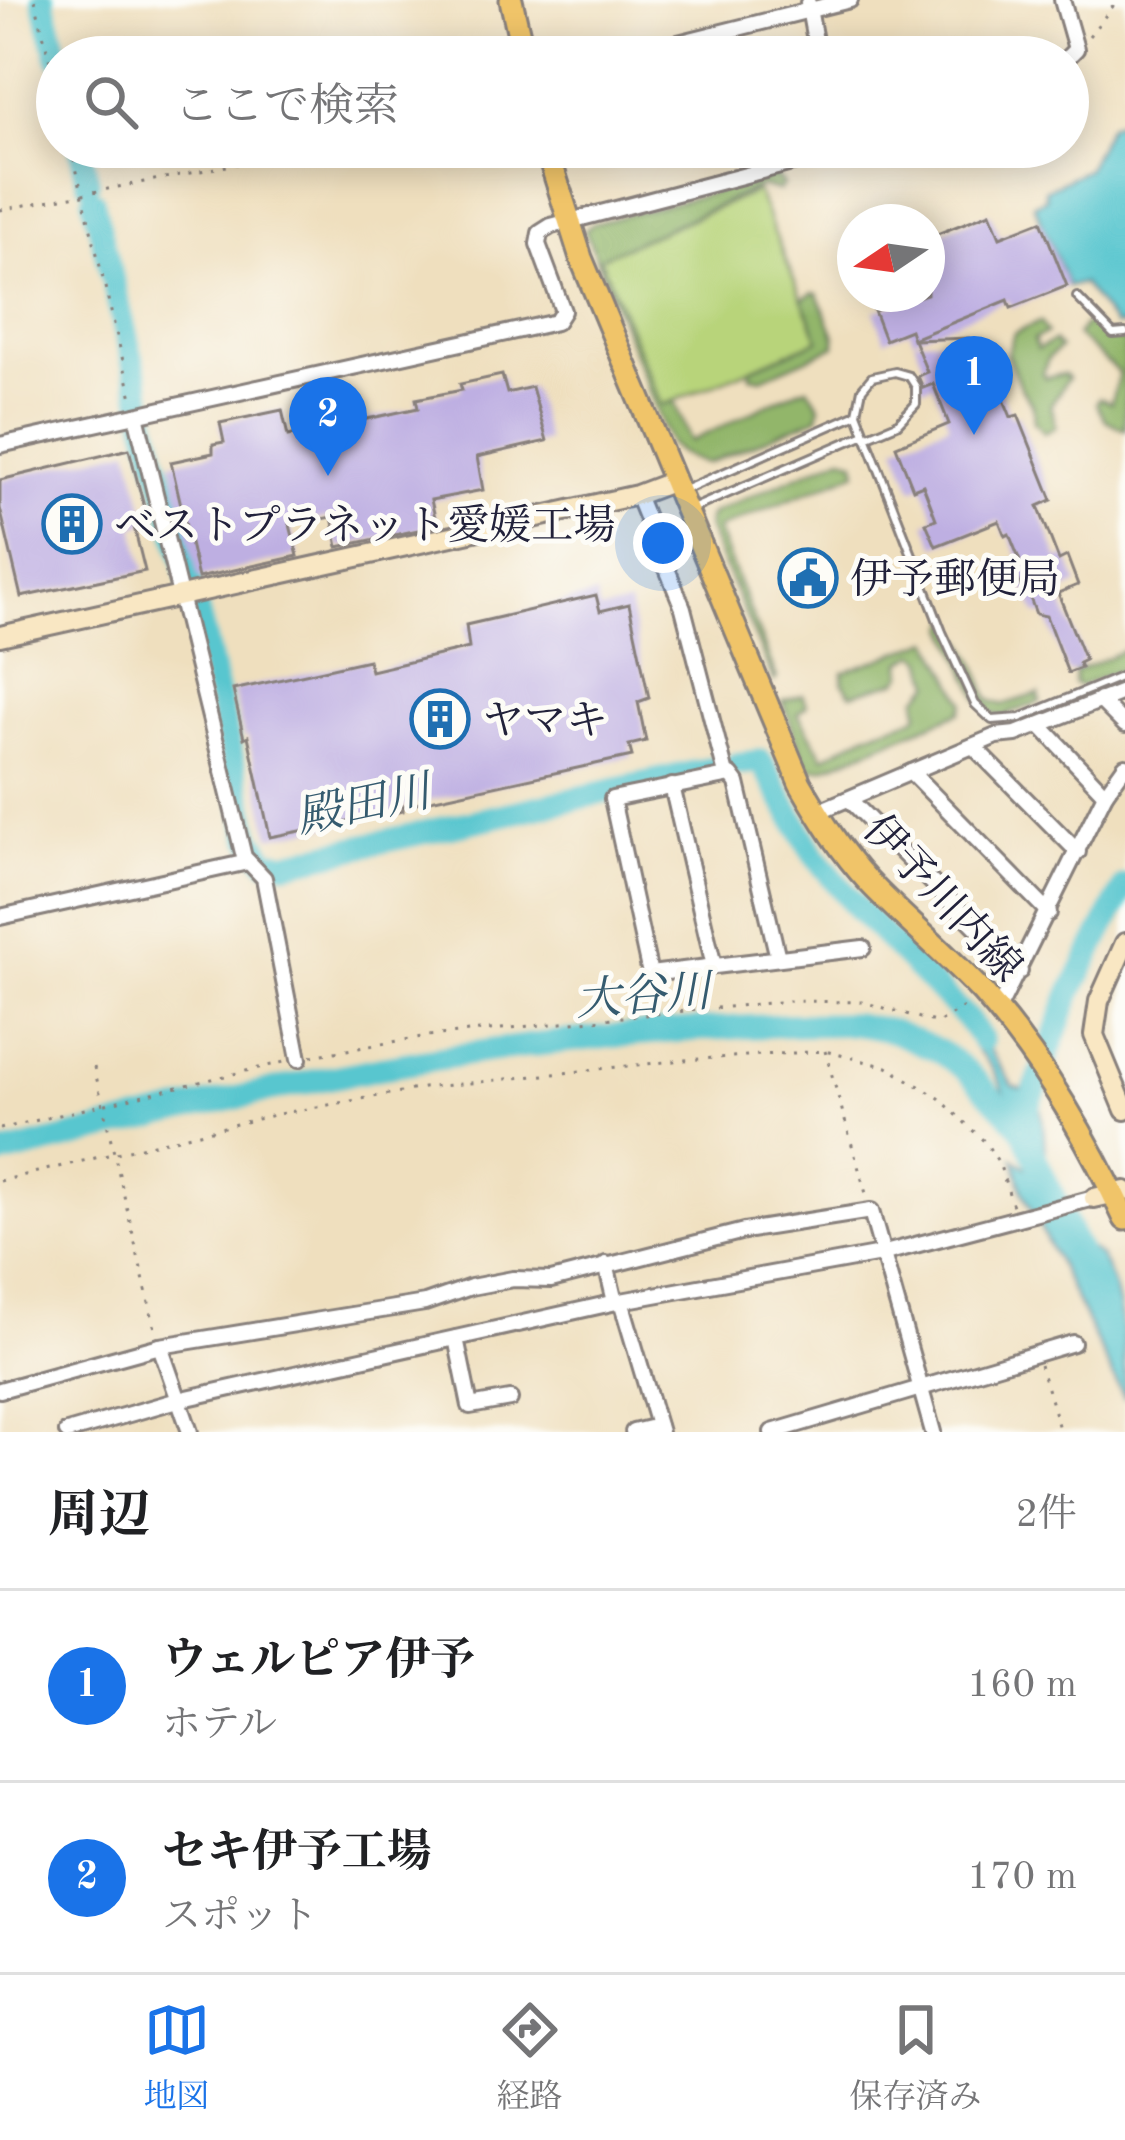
<!DOCTYPE html>
<html lang="ja">
<head>
<meta charset="utf-8">
<style>
	:root { --surface:#fff; --page:#f2f2f2; --text:#202124; --muted:#757577; --line:#e0e0e0; --accent:#1a73e8 }
	body { margin:0; font-family:"Old Standard TT","Noto Serif JP",serif; background:var(--page); color:var(--text) }
	.compass { position:absolute; left:837px; top:204px; width:108px; height:108px; border-radius:50%; background:var(--surface); box-shadow:0 6px 30px #0003; rotate:257deg }
	.you { position:absolute; left:663px; top:543px; width:42px; height:42px; margin:-30px; border:9px solid #fff; border-radius:50%; background:#1a73e8; box-shadow:0 0 0 18px #1a73e833 }
	.badge { display:grid; place-items:center; width:78px; height:78px; border-radius:50%; background:var(--accent); color:#fff; font-size:39px; font-weight:700 }
	.pin { position:absolute; translate:-50% -99px; filter:drop-shadow(0 3px 6px #0008) }
	.pin::after { content:''; position:absolute; top:63px; width:42px; height:36px; background:inherit; clip-path:polygon(0 0,100% 0,50% 100%) }
	.list { margin:0; padding:0; list-style:none }
	h2 { display:flex; justify-content:space-between; align-items:center; height:156px; margin:0; padding:0 48px; font-size:51px }
	h2 small { font-size:39px; font-weight:400; color:var(--muted) }
	.list li { display:grid; grid-template-columns:78px 1fr auto; gap:36px; align-items:center; box-sizing:border-box; height:192px; padding:0 48px; border-top:3px solid var(--line) }
	.list b { display:block; font-size:45px; white-space:nowrap }
	.list p { margin:0; font-size:39px; white-space:nowrap; color:var(--muted) }
	.list em { font-size:39px; font-style:normal; color:var(--muted) }
	.icon { flex:none; width:66px; height:66px; fill:none; stroke:currentColor; stroke-width:2; stroke-linecap:round; stroke-linejoin:round }
	.map { position:relative; flex:none; width:1125px; height:1432px; overflow:hidden }
	.search { position:absolute; background:var(--surface); box-shadow:0 6px 30px #0003; left:36px; right:36px; top:36px; height:132px; display:flex; align-items:center; gap:30px; box-sizing:border-box; padding:0 42px; border-radius:66px; color:var(--muted); font-size:45px }
	.sheet { height:540px; background:var(--surface) }
	nav { display:flex; justify-content:space-around; align-items:center; box-sizing:border-box; height:168px; border-top:3px solid var(--line); background:var(--surface); font-size:33px; color:var(--muted) }
	nav a { display:grid; justify-items:center; gap:6px }
	nav .on { color:var(--accent) }
	.map>svg:first-child { display:block }
</style>
</head>
<body>
<div class="map">
<svg width="1125" height="1432" viewBox="0 0 1125 1432">
	<rect width="100%" height="100%" fill="#fdfcf7"/>
	<filter id="ink" filterUnits="userSpaceOnUse"><feTurbulence type="fractalNoise" baseFrequency=".00833" numOctaves="2"/><feDisplacementMap in="SourceGraphic" scale="24" xChannelSelector="R" yChannelSelector="G"/><feConvolveMatrix kernelMatrix="1 2 1 2 8 2 1 2 1" color-interpolation-filters="sRGB"/></filter>
	<filter id="wash" filterUnits="userSpaceOnUse"><feTurbulence type="fractalNoise" baseFrequency=".004" numOctaves="4" result="noise"/><feDisplacementMap in="SourceGraphic" scale="48" xChannelSelector="R" yChannelSelector="G"/><feGaussianBlur stdDeviation="2.7" result="paint"/><feColorMatrix in="noise" values="0 0 0 0 0 0 0 0 0 0 0 0 0 0 0 0 0 1.4 0 .05"/><feComposite in="paint" operator="in"/></filter>
	<g filter="url(#wash)">
		<rect width="100%" height="100%" fill="#efdfbe"/>
		<!-- green -->
		<polygon fill="#b8d47a" stroke="#6d7b5a" stroke-width="3" points="757,191 819,340 662,406 600,257"/>
		<!-- forest -->
		<g fill="#92b66a" stroke="#5a6c52" stroke-width="3">
			<path d="M 776,176 L 783,185 L 779,191 L 761,186 L 600,258 L 661,405 L 674,401 L 690,441 C 729,425 762,405 801,389 L 808,387 L 820,406 L 818,417 L 708,463 C 696,462 678,454 670,444 L 585,230 L 592,224 Z"/>
			<polygon points="813,293 818,294 835,336 835,346 762,378 751,376 750,369 819,340 802,299"/>
			<polygon points="1040,322 1047,333 1034,339 1037,349 1054,341 1060,348 1048,358 1043,373 1046,378 1064,374 1068,378 1051,404 1056,427 1044,433 1034,422 1033,405 1020,387 1007,354 1014,333"/>
			<polygon points="1086,324 1094,324 1103,333 1125,340 1125,430 1106,420 1096,404 1099,398 1111,403 1119,373 1076,335"/>
			<polygon points="843,456 855,461 857,472 717,529 777,678 774,681 708,529 708,519 713,513"/>
			<polygon points="951,619 975,661 989,700 1003,705 1039,694 1040,702 1003,716 994,714 978,698 947,627"/>
			<polygon points="931,640 964,702 960,712 824,768 811,769 805,764 783,701 803,695 807,705 798,714 824,757 866,734 915,718 919,713 917,698 932,683 924,659 916,654 902,662 903,675 897,681 851,694 843,683 843,672"/>
			<polygon points="1125,650 1125,668 1081,686 1074,684 1075,672"/>
		</g>
		<!-- water -->
		<g fill="#59c6cf" stroke="#3e7485" stroke-width="3">
			<polygon points="1125,119 1125,325 1115,326 1082,283 1068,287 1034,204 1046,199 1045,190 1087,169 1109,125"/>
			<path d="M 966,1013 L 1013,1086 L 1022,1089 L 1029,1078 C 1052,1116 1039,1165 1054,1205 C 1058,1216 1059,1232 1068,1239 C 1078,1248 1091,1246 1100,1256 C 1125,1297 1125,1352 1125,1400 L 1023,1192 L 1014,1159 L 1026,1167 L 1027,1163 C 1010,1120 1010,1081 974,1047 L 980,1044 L 961,1017 Z"/>
		</g>
		<g fill="none" stroke-linecap="round" stroke-linejoin="round">
			<!-- river -->
			<g stroke="#59c6cf" stroke-width="24">
				<polyline points="43,0 58,57"/>
				<polyline points="80,147 88,182"/>
				<polyline points="93,201 142,399"/>
				<polyline points="146,420 205,639 250,836 266,860 286,863 713,768"/>
				<polyline points="737,764 761,761 814,855 858,909 970,1022 982,1040"/>
				<polyline points="1026,1114 1070,994 1125,886"/>
				<path d="M 0,1155 C 109,1129 218,1100 329,1078 C 499,1044 681,1025 854,1024 L 892,1031 L 939,1051 L 966,1070 L 1022,1128 L 1089,1274"/>
			</g>
		</g>
		<g id="blocks">
			<!-- building -->
			<g fill="#beafe2">
				<polygon points="990,213 1000,237 1041,221 1067,286 1011,308 1008,300 913,339 910,330 885,340 874,311 927,294 927,238"/>
				<polygon points="969,338 980,346 989,363 1011,417 1018,415 1052,500 1038,506 1059,560 1067,556 1078,585 1058,593 1085,660 1079,663 1081,668 1068,673 1046,616 1036,614 1027,590 1022,592 1014,564 1020,561 1009,534 1005,536 999,521 936,546 926,523 936,519 923,485 913,489 896,446 949,424 933,384 923,388 918,376 927,372 914,340"/>
				<polygon points="502,375 507,393 532,387 547,441 477,457 483,490 431,500 437,526 338,547 332,517 290,525 298,556 198,578 171,462 213,453 213,444 224,442 220,423 282,410 288,436 418,408 416,399 462,390 460,384"/>
				<polygon points="129,449 148,522 134,527 145,571 21,597 0,508 0,480"/>
				<polygon points="596,595 600,611 629,604 649,698 638,702 646,741 629,745 632,756 403,806 403,811 270,837 248,736 244,738 233,690 368,660 371,671 469,648 466,625"/>
			</g>
		</g>
	</g>
	<g filter="url(#ink)">
		<use href="#blocks" fill-opacity="0" stroke="#88807c" stroke-width="3"/>
		<g fill="none" stroke-linecap="round" stroke-linejoin="round">
			<!-- lane casing -->
			<g stroke="#88807c" stroke-width="12">
				<g id="lane">
					<polyline points="1077,297 1113,334 1125,333"/>
					<polyline points="866,437 897,424 916,404 916,387 909,376 895,372 872,377 862,389 857,413 942,632 975,704 992,720 1020,718 1125,675"/>
					<polyline points="682,491 857,414"/>
					<polyline points="692,509 865,434"/>
				</g>
			</g>
			<!-- street casing -->
			<g stroke="#88807c" stroke-width="20">
				<g id="street">
					<polyline points="1062,0 1076,49 1068,57"/>
					<polyline points="808,3 818,57"/>
					<polyline points="622,57 850,0"/>
					<polyline points="136,415 244,857 264,878 299,1059"/>
					<polyline points="0,445 556,322 563,311 538,244 540,233 551,226 853,147"/>
					<polyline points="637,495 683,608 726,774"/>
					<polyline points="1100,700 1125,725"/>
					<polyline points="1040,725 1105,794"/>
					<polyline points="973,746 1078,852"/>
					<polyline points="911,772 1049,913"/>
					<polyline points="672,786 714,966"/>
					<polyline points="849,799 1020,971"/>
					<polyline points="817,812 996,736 1016,734 1125,691"/>
					<polyline points="0,917 248,862"/>
					<polyline points="778,958 737,783 731,775 612,799 650,974 863,948"/>
					<polyline points="997,1012 1105,794 1125,766"/>
					<polyline points="606,1264 615,1302"/>
					<polyline points="621,1301 660,1432"/>
					<polyline points="456,1338 470,1406 510,1399"/>
					<polyline points="160,1346 190,1432"/>
					<polyline points="0,1390 160,1346 425,1303 471,1287 513,1279 551,1280 744,1231 871,1211 933,1432"/>
					<polyline points="67,1432 178,1400 621,1301 881,1254 1094,1198"/>
					<polyline points="633,1432 658,1426"/>
					<polyline points="772,1432 1073,1343"/>
				</g>
			</g>
			<!-- secondary casing -->
			<g stroke="#88807c" stroke-width="24">
				<g id="secondary">
					<polyline points="0,636 637,495 674,481"/>
					<polyline points="1125,943 1099,1001 1094,1035 1125,1110"/>
					<polyline points="1094,1198 1125,1191"/>
				</g>
			</g>
			<!-- primary casing -->
			<g stroke="#88807c" stroke-width="27">
				<g id="primary">
					<polyline points="511,0 524,57"/>
					<path d="M 546,147 L 581,258 L 800,783 C 820,818 841,852 869,882 C 905,920 946,953 982,992 C 1041,1058 1088,1139 1125,1219"/>
				</g>
			</g>
			<!-- path -->
			<g stroke="#88807c" stroke-width="3" stroke-dasharray="3 9" stroke-linecap="butt">
				<polyline points="35,0 57,91"/>
				<polyline points="1089,36 1118,0"/>
				<polyline points="71,147 133,402"/>
				<polyline points="0,210 324,147"/>
				<polyline points="825,1051 867,1197"/>
				<polyline points="311,1056 428,1036 789,1001 863,1002 938,1023 967,1005"/>
				<polyline points="94,1067 156,1333"/>
				<polyline points="0,1129 284,1062"/>
				<polyline points="0,1181 278,1114 423,1088 683,1060 825,1051 887,1067 939,1098 986,1143 999,1163 1013,1206"/>
				<polyline points="1040,1365 1060,1432"/>
			</g>
			<!-- lane -->
			<use href="#lane" stroke="#fff" stroke-width="6"/>
			<!-- street -->
			<use href="#street" stroke="#fff" stroke-width="14"/>
			<!-- secondary -->
			<use href="#secondary" stroke="#f9e7c3" stroke-width="18"/>
			<!-- primary -->
			<use href="#primary" stroke="#f0c469" stroke-width="21"/>
		</g>
	</g>
	<!-- icons -->
	<defs>
		<g id="building-ring" transform="scale(3)"><circle r="9.5" fill="#fdfcf7" stroke="#1f6fb2" stroke-width="1.5"/><path d="M-4-6H4V6H1V3H-1V6H-4ZM-2.5-4.3h1.7v1.8h-1.7ZM.8-4.3h1.7v1.8H.8ZM-2.5-1h1.7V.8h-1.7ZM.8-1h1.7V.8H.8Z" fill="#1f6fb2"/></g>
		<g id="civic-ring" transform="scale(3)"><circle r="9.5" fill="#fdfcf7" stroke="#1f6fb2" stroke-width="1.5"/><path d="M-.6-6.5H3V-4.5H.6V-3L4-1V1h2V6H-6V1h2V-1L-.6-3ZM-1.2 2.5V6h2.4V2.5Z" fill="#1f6fb2"/></g>
	</defs>
	<g fill-rule="evenodd">
		<use href="#building-ring" x="72" y="524"/>
		<use href="#civic-ring" x="808" y="578"/>
		<use href="#building-ring" x="440" y="719"/>
	</g>
	<g text-anchor="middle" stroke-width="10" stroke-linejoin="round" paint-order="stroke">
		<!-- poi labels -->
		<g font-size="42" fill="#22223b" stroke="#fdfcf7" text-anchor="start">
			<text x="114" y="539">ベストプラネット愛媛工場</text>
			<text x="850" y="593">伊予郵便局</text>
			<text x="482" y="734">ヤマキ</text>
		</g>
		<!-- street labels -->
		<g font-size="42" fill="#22223b" stroke="#fdfcf7">
			<text transform="translate(944 897) rotate(47)" y="15">伊予川内線</text>
		</g>
		<!-- water labels -->
		<g font-size="45" font-style="italic" fill="#355b6f" stroke="#fdfcf7">
			<text transform="translate(363 803) rotate(-12)" y="16">殿田川</text>
			<text transform="translate(643 994) rotate(-4)" y="16">大谷川</text>
		</g>
	</g>
</svg>
<svg class="compass" viewBox="-18 -18 36 36"><path d="M0-13l5 13h-10z" fill="#e53935"/><path d="M0 13l5-13h-10z" fill="#757577"/></svg>
<div class="you"></div>
<div class="pin badge" style="left:974px;top:435px">1</div>
<div class="pin badge" style="left:328px;top:476px">2</div>
<div class="search"><svg class="icon" aria-label="search" viewBox="0 0 24 24"><circle cx="10" cy="10" r="6"/><path d="M15 15l6 6"/></svg>ここで検索</div>
</div>
<section class="sheet">
<h2>周辺<small>2件</small></h2>
<ul class="list">
<li><span class="badge">1</span><div><b>ウェルピア伊予</b><p>ホテル</p></div><em>160 m</em></li>
<li><span class="badge">2</span><div><b>セキ伊予工場</b><p>スポット</p></div><em>170 m</em></li>
</ul>
</section>
<nav>
<a class="on"><svg class="icon" aria-label="map" viewBox="0 0 24 24"><path d="M3 6l6-2 6 2 6-2v14l-6 2-6-2-6 2zM9 4v14M15 6v14"/></svg>地図</a>
<a><svg class="icon" aria-label="directions" viewBox="0 0 24 24"><path d="M12 3l9 9-9 9-9-9zM9 14v-3h6M13 9l2 2-2 2"/></svg>経路</a>
<a><svg class="icon" aria-label="saved" viewBox="0 0 24 24"><path d="M7 4h10v16l-5-4-5 4z"/></svg>保存済み</a>
</nav>
</body>
</html>
